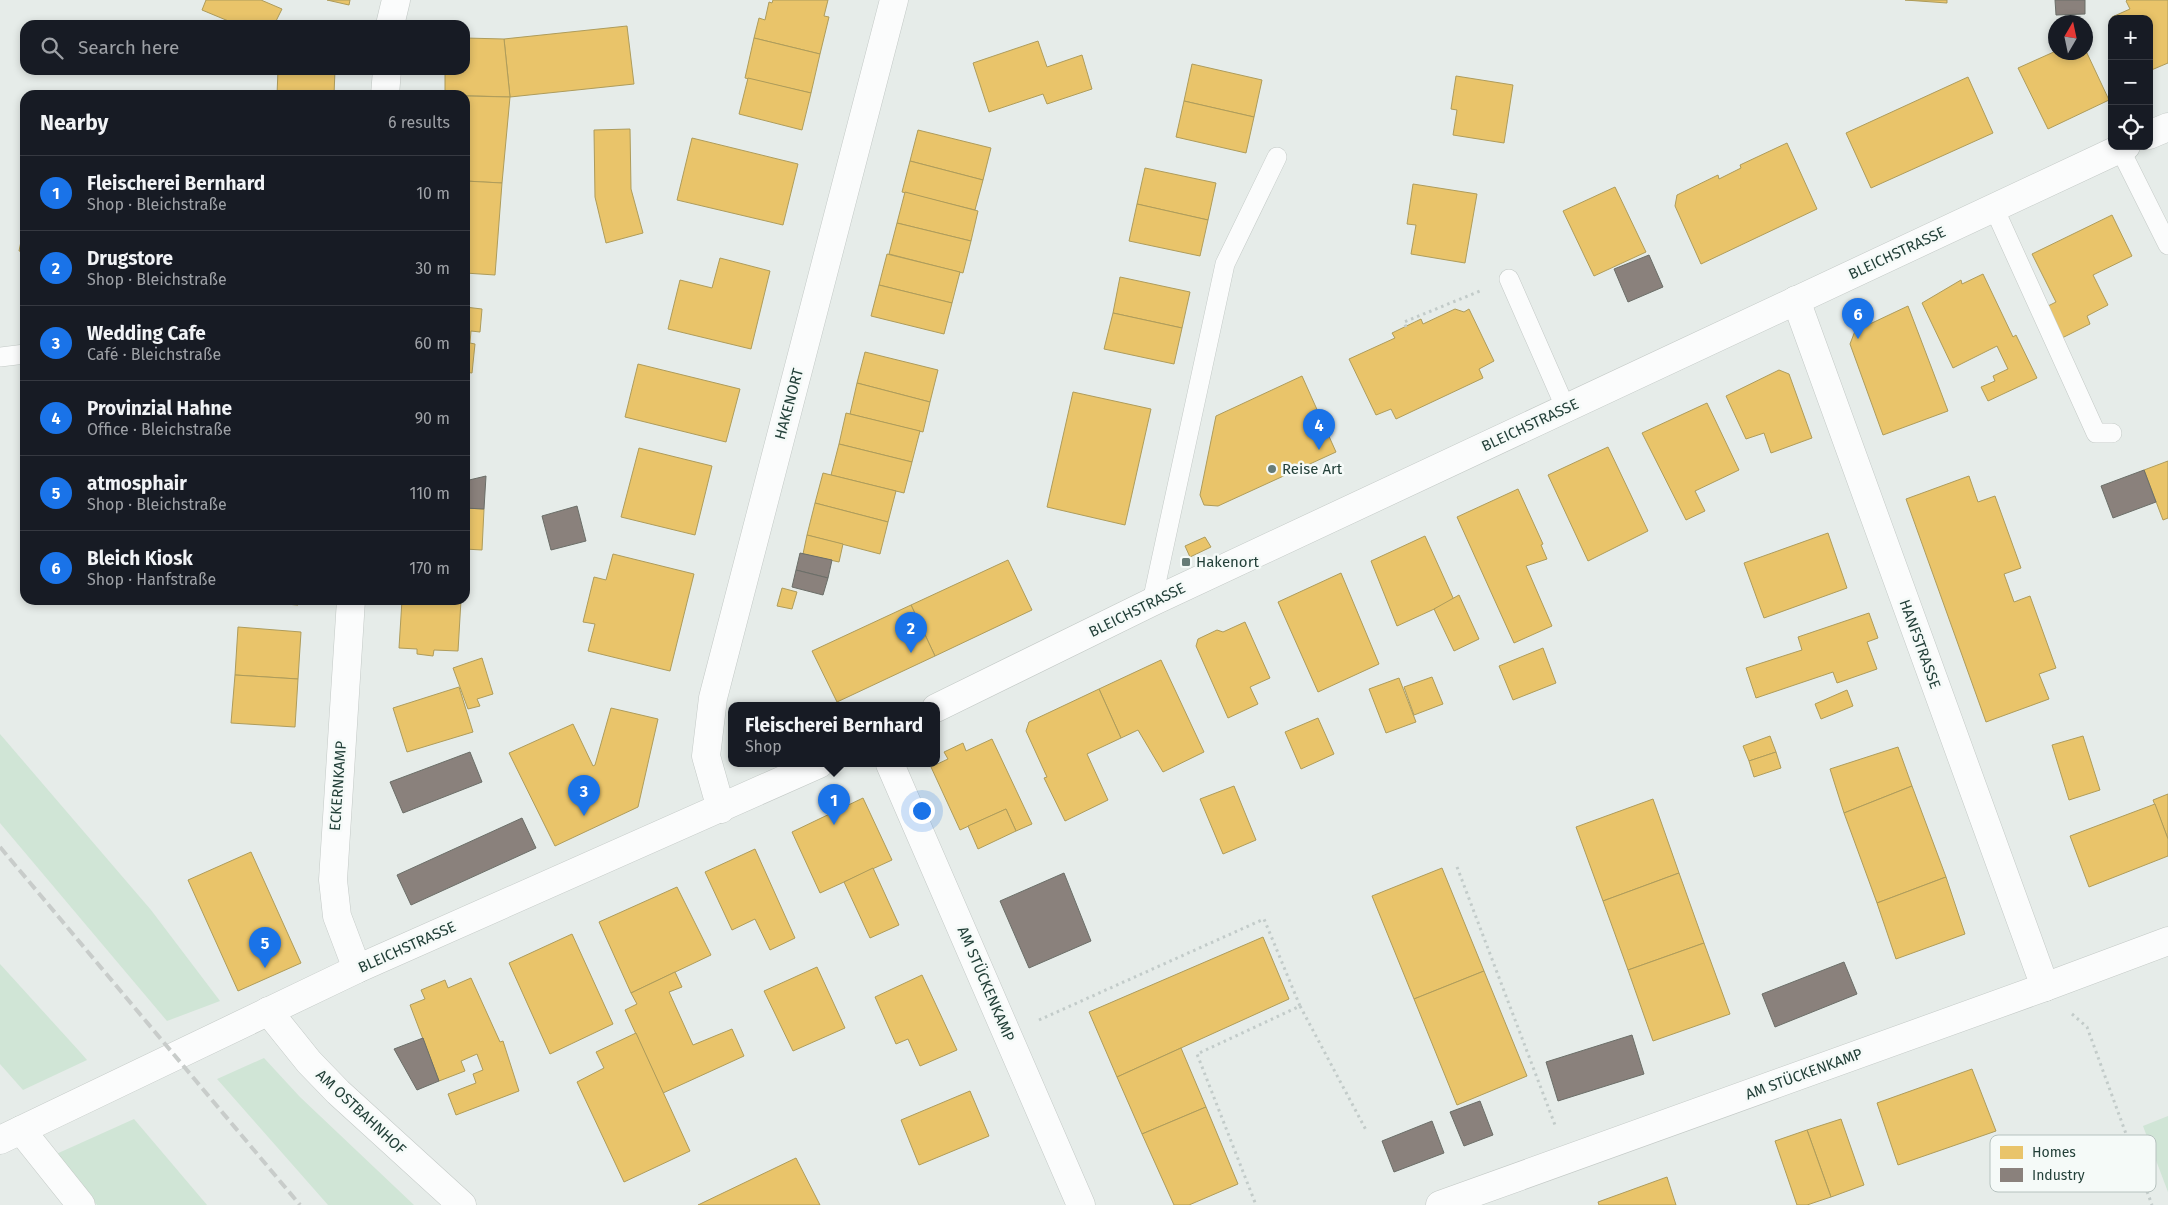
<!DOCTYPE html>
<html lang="en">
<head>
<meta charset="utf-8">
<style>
	:root { --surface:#171b24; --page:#242831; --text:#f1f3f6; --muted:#9ea1a6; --line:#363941; --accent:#1a73e8 }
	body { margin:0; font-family:"Fira Sans",sans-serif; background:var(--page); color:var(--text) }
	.controls { position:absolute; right:15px; top:15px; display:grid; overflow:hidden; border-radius:10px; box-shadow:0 2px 8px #0003 }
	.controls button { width:45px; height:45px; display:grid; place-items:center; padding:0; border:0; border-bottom:1px solid var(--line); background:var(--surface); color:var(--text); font:25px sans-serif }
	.compass { position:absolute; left:2048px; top:15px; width:45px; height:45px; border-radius:50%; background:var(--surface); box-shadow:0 2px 8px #0003; rotate:9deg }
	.you { position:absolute; left:921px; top:810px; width:18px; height:18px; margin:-12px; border:4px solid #fff; border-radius:50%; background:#1a73e8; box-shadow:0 0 0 8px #1a73e833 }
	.badge { display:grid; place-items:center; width:32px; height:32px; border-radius:50%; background:var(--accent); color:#fff; font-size:16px; font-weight:700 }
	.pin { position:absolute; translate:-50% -41px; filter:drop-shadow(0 1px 2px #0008) }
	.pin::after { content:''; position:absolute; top:26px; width:18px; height:15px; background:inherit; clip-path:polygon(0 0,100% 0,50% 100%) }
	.popup { position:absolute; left:728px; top:702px; width:212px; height:65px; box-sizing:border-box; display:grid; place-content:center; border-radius:10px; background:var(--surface); filter:drop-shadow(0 1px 4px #0005); font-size:16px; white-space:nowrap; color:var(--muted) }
	.popup b { font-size:19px; color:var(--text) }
	.popup::after { content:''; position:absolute; left:50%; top:100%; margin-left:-10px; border:10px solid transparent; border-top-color:var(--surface) }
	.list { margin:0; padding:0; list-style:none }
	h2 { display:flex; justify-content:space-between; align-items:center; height:65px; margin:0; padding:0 20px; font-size:21px }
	h2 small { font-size:16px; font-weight:400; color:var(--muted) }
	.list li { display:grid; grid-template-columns:32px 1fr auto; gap:15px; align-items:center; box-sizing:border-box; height:75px; padding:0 20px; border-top:1px solid var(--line) }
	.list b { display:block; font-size:19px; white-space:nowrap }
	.list p { margin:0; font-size:16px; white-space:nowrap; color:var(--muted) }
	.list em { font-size:16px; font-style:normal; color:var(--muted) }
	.icon { flex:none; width:28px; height:28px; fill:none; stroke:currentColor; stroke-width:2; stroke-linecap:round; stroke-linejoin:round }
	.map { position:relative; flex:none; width:2168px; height:1205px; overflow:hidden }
	.search { position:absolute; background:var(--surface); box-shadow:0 2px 8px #0003; left:20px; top:20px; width:450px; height:55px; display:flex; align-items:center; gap:12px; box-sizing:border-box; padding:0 18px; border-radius:15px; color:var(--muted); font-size:19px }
	.panel { position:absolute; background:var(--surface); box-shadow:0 2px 8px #0003; left:20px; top:90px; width:450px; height:515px; border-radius:15px }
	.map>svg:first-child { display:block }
</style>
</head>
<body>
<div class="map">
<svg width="2168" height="1205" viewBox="0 0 2168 1205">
	<rect width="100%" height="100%" fill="#e6ece9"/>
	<!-- green -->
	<g fill="#d0e5d6">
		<polygon points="0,734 151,910 220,1001 167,1021 0,823"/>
		<polygon points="0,964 80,1052 87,1060 23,1090 0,1064"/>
		<polygon points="264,1058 300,1097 414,1205 328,1205 217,1079"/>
		<polygon points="2168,1116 2168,1192 2143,1126"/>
		<polygon points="134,1119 207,1205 97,1205 54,1155"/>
	</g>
	<!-- homes -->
	<g fill="#e9c46a" stroke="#ae9c5b">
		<polygon points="206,0 261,0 282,9 274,25 238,25 202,10"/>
		<polygon points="327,0 350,0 349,5"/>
		<polygon points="773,0 828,0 824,16 829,17 820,54 754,38 759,18 765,20 769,2 772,3"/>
		<polygon points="1905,0 1947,0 1947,3"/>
		<polygon points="2168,0 2168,63 2149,71 2149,19 2113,19 2112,17 2130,9 2126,1 2127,0"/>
		<polygon points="627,26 634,84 510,97 504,39"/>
		<polygon points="465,38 504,39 510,97 445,95 445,70 465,70"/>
		<polygon points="754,38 820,54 811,93 745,78"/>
		<polygon points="1038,41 1047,67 1082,55 1092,89 1047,104 1043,94 989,112 973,63"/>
		<polygon points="2056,51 2056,52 2086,52 2086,51 2109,100 2048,129 2018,68"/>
		<polygon points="1192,64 1262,80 1254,117 1184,101"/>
		<polygon points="278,70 335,70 334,95 277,95"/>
		<polygon points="1456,76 1513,85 1504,143 1453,135 1457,110 1451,109"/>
		<polygon points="1968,77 1993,133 1871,188 1846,133"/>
		<polygon points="748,78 811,93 802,130 739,114"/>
		<polygon points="465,96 510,97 502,183 465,181"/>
		<polygon points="1184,101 1254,117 1246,153 1176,137"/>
		<polygon points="630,129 631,189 643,233 606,243 595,197 594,130"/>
		<polygon points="918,130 991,148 983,180 910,161"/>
		<polygon points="692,138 798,164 783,225 677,200"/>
		<polygon points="1787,143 1817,209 1701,264 1675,206 1677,195 1718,175 1719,179 1741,168 1740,165"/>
		<polygon points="910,161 983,180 975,210 902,192"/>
		<polygon points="1145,168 1216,183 1208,220 1137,204"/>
		<polygon points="465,181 502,183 495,275 465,273"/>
		<polygon points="1413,184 1477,194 1465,263 1411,254 1416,225 1407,224"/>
		<polygon points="1615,187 1646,252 1594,276 1563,211"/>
		<polygon points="905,192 978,211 971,241 897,223"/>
		<polygon points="1137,204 1208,220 1200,256 1129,241"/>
		<polygon points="2112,215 2132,256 2093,275 2108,305 2087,316 2090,324 2062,338 2046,307 2056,302 2032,254"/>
		<polygon points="25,222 25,252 19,251"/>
		<polygon points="897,223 971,241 963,273 889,254"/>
		<polygon points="887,254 960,272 952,303 879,285"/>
		<polygon points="720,258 770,271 751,349 668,329 680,280 712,288"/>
		<polygon points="1983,274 2013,337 2016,335 2037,378 1988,401 1981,387 1995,381 1993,376 2008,369 1997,346 1953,368 1922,303 1961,280 1962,284"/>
		<polygon points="1120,277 1190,292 1182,328 1113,313"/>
		<polygon points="879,285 952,303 944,334 871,316"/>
		<polygon points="1908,306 1948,411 1883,435 1850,344 1855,331"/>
		<polygon points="465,307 482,309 480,332 471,331 470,343 475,344 472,373 465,372"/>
		<polygon points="1455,309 1464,312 1469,309 1494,361 1479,369 1483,378 1396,419 1391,409 1376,415 1349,359 1395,338 1392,333 1421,319 1423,324"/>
		<polygon points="1113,313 1182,328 1174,364 1104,349"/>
		<polygon points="865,352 938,370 930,402 857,383"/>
		<polygon points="638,364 740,389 726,442 625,417"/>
		<polygon points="1779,370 1789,374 1812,438 1771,453 1764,433 1746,439 1726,396"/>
		<polygon points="1302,376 1336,452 1218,506 1204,505 1200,495 1216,416"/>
		<polygon points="857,383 930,402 923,432 850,414"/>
		<polygon points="1073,392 1151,409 1125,525 1047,507"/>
		<polygon points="1707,403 1739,470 1695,491 1705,511 1686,520 1642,433"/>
		<polygon points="846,413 920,431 912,462 839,444"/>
		<polygon points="839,444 912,462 904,493 831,475"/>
		<polygon points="1608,447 1648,531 1588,561 1548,475"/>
		<polygon points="639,448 712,466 695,535 621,517"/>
		<polygon points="2168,461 2168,518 2163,520 2144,470"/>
		<polygon points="823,473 896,491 888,522 815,503"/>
		<polygon points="1969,476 1978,502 1995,496 2021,568 2004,574 2014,602 2030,596 2056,668 2039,674 2049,699 1986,722 1906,499"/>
		<polygon points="1518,489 1543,544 1541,545 1547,559 1526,566 1552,626 1514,643 1457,517"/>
		<polygon points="815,503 888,522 880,554 807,535"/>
		<polygon points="465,508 484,509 482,550 465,549"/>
		<polygon points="1828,533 1847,588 1764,618 1744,563"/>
		<polygon points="807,535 843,544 839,562 803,554"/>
		<polygon points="1425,536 1454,600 1397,626 1371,561"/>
		<polygon points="1205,537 1211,547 1190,557 1185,546"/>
		<polygon points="613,554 694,574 670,671 588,651 595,624 583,622 594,577 606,580"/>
		<polygon points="1008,560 1032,610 935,656 911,605"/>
		<polygon points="1341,573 1379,664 1318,692 1278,602"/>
		<polygon points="782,588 797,592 792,609 777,606"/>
		<polygon points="1459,595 1479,639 1454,651 1434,609"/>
		<polygon points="234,600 298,600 298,605"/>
		<polygon points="402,600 461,600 458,651 434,650 433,656 417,654 417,649 399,648"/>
		<polygon points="911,605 935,656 837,702 812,651"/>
		<polygon points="1869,613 1878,638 1867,642 1877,669 1837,683 1833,672 1756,698 1746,668 1802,650 1798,637"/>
		<polygon points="1245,622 1270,678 1250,687 1258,704 1228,718 1196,646 1198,639 1217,630 1223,632"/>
		<polygon points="238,627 301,632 298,679 235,675"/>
		<polygon points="1543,648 1556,683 1513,700 1499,666"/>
		<polygon points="482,658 493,694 477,699 480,706 468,709 453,668"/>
		<polygon points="1161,660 1204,752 1163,772 1138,730 1121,738 1099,689"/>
		<polygon points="235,675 298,679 295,727 231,723"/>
		<polygon points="1432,677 1443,704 1414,715 1404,687"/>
		<polygon points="1399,678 1416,722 1386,733 1369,689"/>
		<polygon points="459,687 473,732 407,752 393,708"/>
		<polygon points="1099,689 1121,738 1087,754 1108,800 1065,821 1044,778 1047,777 1026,731 1029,722"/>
		<polygon points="1847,690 1853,706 1821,719 1815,704"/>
		<polygon points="611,708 658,719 638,807 555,846 509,753 573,724 593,766 595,765"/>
		<polygon points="1318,718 1334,754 1301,769 1285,732"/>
		<polygon points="1770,736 1776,752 1749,761 1743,746"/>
		<polygon points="2083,736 2100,790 2069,800 2052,745"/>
		<polygon points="992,739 1032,824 1016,831 1006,809 960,830 931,767 948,759 944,752 963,743 966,751"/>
		<polygon points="1898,747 1912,786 1844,813 1830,769"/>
		<polygon points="1776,752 1781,768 1754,777 1749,761"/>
		<polygon points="1234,786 1256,840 1223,854 1200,799"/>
		<polygon points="1912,786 1946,877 1877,903 1844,813"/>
		<polygon points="2168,794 2168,839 2153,800"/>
		<polygon points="863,798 892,860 820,893 792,832"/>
		<polygon points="1653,799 1679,873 1603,901 1576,827"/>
		<polygon points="2155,804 2168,839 2168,856 2089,887 2070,836"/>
		<polygon points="1006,809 1016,831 978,849 968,826"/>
		<polygon points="755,849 795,938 770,950 755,919 732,930 705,872"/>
		<polygon points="251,852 301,963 238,991 188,880"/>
		<polygon points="873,868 899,925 870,938 844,882"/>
		<polygon points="1442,868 1484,971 1414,999 1372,896"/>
		<polygon points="1679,873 1704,943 1628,970 1603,901"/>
		<polygon points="1946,877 1965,934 1896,959 1877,903"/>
		<polygon points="677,887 711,955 631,993 599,922"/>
		<polygon points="572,934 613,1024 550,1054 509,963"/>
		<polygon points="1263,937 1289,999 1117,1077 1089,1012"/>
		<polygon points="1704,943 1730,1014 1653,1041 1628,970"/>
		<polygon points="817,967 845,1028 793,1051 764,991"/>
		<polygon points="1484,971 1527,1076 1457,1105 1414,999"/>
		<polygon points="675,972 682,987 669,992 693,1045 732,1029 744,1056 663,1093 625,1010 637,1004 631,993"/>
		<polygon points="922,975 957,1050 920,1066 908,1039 896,1044 875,997"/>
		<polygon points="471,978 500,1042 503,1041 519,1091 456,1115 448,1094 476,1083 473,1074 483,1070 477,1054 461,1061 465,1071 439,1081 410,1005 425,999 421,990 445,980 448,988"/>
		<polygon points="636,1033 690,1151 624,1182 577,1082 604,1068 596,1052"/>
		<polygon points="1181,1048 1206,1107 1142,1134 1117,1077"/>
		<polygon points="1972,1069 1996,1131 1898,1165 1877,1103"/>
		<polygon points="970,1091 989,1136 919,1165 901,1120"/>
		<polygon points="1206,1107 1238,1184 1189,1205 1174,1205 1142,1134"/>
		<polygon points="1841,1119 1864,1185 1831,1197 1807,1130"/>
		<polygon points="1807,1130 1831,1197 1807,1205 1797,1205 1775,1141"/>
		<polygon points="796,1158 820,1205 698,1205"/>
		<polygon points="1667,1177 1676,1205 1599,1205 1598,1202"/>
	</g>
	<!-- industry -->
	<g fill="#8a817c" stroke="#6b6e68">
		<polygon points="2055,0 2085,0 2085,14 2056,15"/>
		<polygon points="1649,255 1663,287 1628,302 1614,269"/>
		<polygon points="2144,470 2156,502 2113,518 2101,486"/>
		<polygon points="486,476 484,509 465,508 465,481"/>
		<polygon points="577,506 586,541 551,550 542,516"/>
		<polygon points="800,553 832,560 828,578 796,570"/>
		<polygon points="796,570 828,578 823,595 792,587"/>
		<polygon points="470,752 482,782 403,813 390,782"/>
		<polygon points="522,818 536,848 411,905 397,875"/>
		<polygon points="1064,873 1091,941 1029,968 1000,901"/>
		<polygon points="1844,962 1857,994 1775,1027 1762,994"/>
		<polygon points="1632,1035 1644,1074 1558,1101 1546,1062"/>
		<polygon points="423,1038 439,1081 417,1090 394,1049"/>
		<polygon points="1480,1101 1493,1135 1464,1146 1450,1112"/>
		<polygon points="1432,1121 1444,1153 1394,1172 1382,1141"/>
	</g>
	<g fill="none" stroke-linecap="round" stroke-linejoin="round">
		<!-- service casing -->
		<g stroke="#c3c9c6" stroke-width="20">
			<g id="service">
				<polyline points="2120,149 2168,245"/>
				<polyline points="1994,208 2096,433 2112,433"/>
				<polyline points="1509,279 1566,409"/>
				<polyline points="0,357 25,354"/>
				<polyline points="1152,602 1225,264 1277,157"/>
			</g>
		</g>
		<!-- minor casing -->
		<g stroke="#c3c9c6" stroke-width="29">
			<g id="minor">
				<polyline points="390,25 396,0"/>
				<polyline points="385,95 387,70"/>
				<polyline points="2149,135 2168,127"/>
				<polyline points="1796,300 2045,987"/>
				<polyline points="351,600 333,880 337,916 357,969"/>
				<polyline points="936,708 1152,602 2126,146"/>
				<polyline points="890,764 1081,1205"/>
				<polyline points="721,809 706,756 713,698 894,0"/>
				<polyline points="268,1011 309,1062 338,1092 462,1205"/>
				<polyline points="21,1130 81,1205"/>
				<polyline points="0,1140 357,969 819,764"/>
				<polyline points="1440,1205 2045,987 2168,941"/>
			</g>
		</g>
		<!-- path -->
		<g stroke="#c2cbc9" stroke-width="3" stroke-dasharray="2.5 4" stroke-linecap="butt">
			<polyline points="1406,327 1404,322 1480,291"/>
			<polyline points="1457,867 1555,1125"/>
			<polyline points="1300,1006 1366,1130"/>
			<polyline points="2072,1014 2087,1027 2152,1205"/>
			<polyline points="1039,1020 1264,919 1300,1006 1197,1054 1256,1205"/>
		</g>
		<!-- service -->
		<use href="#service" stroke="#fbfcfc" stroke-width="19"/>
		<!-- minor -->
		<use href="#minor" stroke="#fbfcfc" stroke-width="28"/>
		<!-- rail -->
		<polyline stroke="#c8ccca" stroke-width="4" stroke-dasharray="10 5" stroke-linecap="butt" points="0,847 300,1205"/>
	</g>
	<!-- markers -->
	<g fill="#677c77" stroke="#f5faf8" stroke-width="2">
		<circle cx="1272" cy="469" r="5"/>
		<rect x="1181" y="557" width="10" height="10" rx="2.5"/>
	</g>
	<g text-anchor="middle" stroke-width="5" stroke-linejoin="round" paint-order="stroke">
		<!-- street labels -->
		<g font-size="15" fill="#234039" stroke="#f5faf8">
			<text transform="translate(1897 253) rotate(-25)" y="5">BLEICHSTRASSE</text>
			<text transform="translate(789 404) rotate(-75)" y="5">HAKENORT</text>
			<text transform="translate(1530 425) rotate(-25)" y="5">BLEICHSTRASSE</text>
			<text transform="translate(1137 610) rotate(-26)" y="5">BLEICHSTRASSE</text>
			<text transform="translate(1920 644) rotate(70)" y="5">HANFSTRASSE</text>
			<text transform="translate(338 786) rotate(-86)" y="5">ECKERNKAMP</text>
			<text transform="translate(407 947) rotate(-24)" y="5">BLEICHSTRASSE</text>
			<text transform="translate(986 984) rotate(67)" y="5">AM STÜCKENKAMP</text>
			<text transform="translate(1804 1074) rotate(-20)" y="5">AM STÜCKENKAMP</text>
			<text transform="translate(361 1112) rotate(43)" y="5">AM OSTBAHNHOF</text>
		</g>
		<!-- poi labels -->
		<g font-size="15" fill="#234039" stroke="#f5faf8" text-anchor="start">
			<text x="1282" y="474">Reise Art</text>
			<text x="1196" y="567">Hakenort</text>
		</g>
	</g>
	<!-- legend -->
	<rect x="1990" y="1135" width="166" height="57" rx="8" fill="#f5faf8" stroke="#b6c2bf" stroke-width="1"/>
	<rect x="2000" y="1146" width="23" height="13" fill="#e9c46a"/>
	<rect x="2000" y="1168" width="23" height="14" fill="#8a817c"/>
	<g font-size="14" fill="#234039">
		<text x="2032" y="1157">Homes</text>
		<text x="2032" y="1180">Industry</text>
	</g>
</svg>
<div class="controls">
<button>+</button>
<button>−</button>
<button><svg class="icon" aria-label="locate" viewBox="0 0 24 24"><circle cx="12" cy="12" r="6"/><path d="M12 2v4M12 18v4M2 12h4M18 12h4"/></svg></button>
</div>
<svg class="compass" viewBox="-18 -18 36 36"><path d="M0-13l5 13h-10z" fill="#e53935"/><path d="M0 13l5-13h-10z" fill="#9ea1a6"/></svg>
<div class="you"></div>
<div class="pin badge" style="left:834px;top:825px">1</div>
<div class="popup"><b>Fleischerei Bernhard</b>Shop</div>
<div class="pin badge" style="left:911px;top:653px">2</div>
<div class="pin badge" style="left:584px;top:816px">3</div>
<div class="pin badge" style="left:1319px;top:450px">4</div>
<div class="pin badge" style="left:265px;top:968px">5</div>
<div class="pin badge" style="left:1858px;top:339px">6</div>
<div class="search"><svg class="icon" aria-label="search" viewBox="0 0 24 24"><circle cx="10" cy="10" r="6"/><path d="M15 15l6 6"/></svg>Search here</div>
<section class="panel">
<h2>Nearby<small>6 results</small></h2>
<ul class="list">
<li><span class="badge">1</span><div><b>Fleischerei Bernhard</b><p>Shop · Bleichstraße</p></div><em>10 m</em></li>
<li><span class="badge">2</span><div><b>Drugstore</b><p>Shop · Bleichstraße</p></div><em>30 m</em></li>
<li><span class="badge">3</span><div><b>Wedding Cafe</b><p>Café · Bleichstraße</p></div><em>60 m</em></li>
<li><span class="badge">4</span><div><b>Provinzial Hahne</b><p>Office · Bleichstraße</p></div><em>90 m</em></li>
<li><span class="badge">5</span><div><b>atmosphair</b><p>Shop · Bleichstraße</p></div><em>110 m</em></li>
<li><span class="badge">6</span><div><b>Bleich Kiosk</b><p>Shop · Hanfstraße</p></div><em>170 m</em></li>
</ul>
</section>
</div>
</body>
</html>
